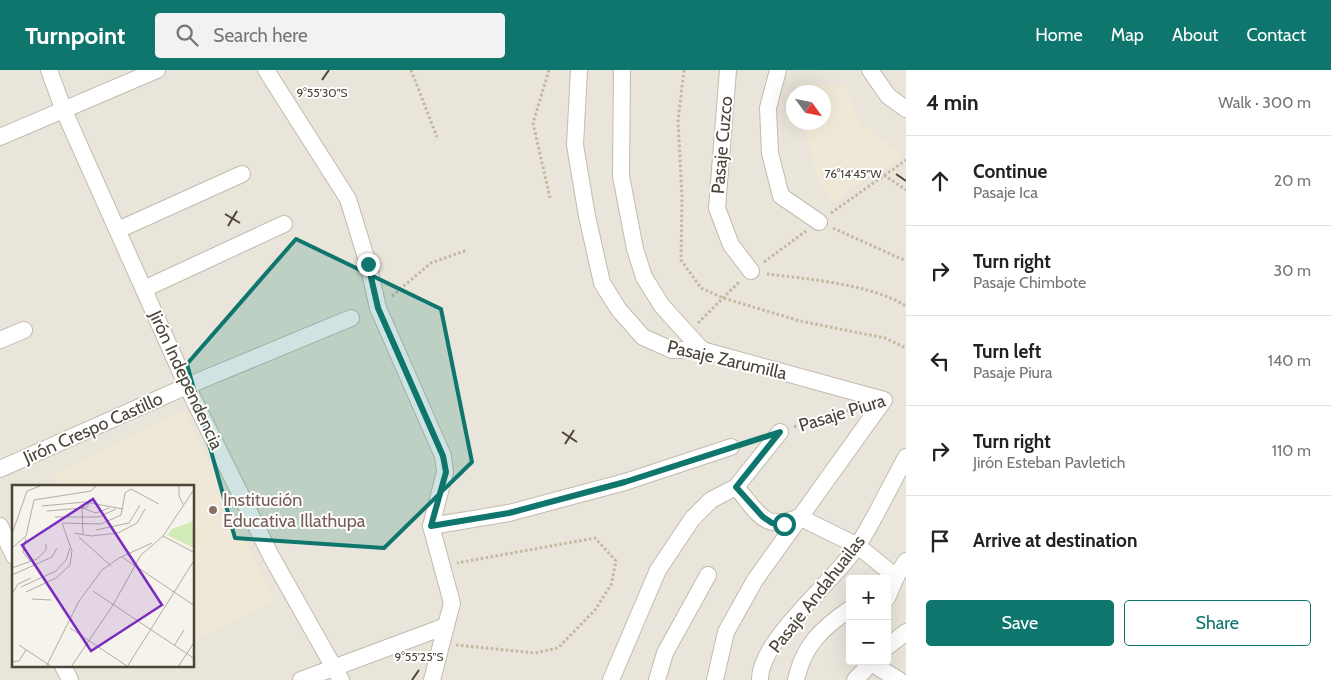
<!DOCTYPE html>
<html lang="en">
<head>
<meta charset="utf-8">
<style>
	:root { --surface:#fff; --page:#f2f2f2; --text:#222; --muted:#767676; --line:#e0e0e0; --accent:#0f766e }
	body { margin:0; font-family:Cabin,sans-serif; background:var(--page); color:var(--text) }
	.controls { position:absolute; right:15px; bottom:15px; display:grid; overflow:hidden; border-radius:5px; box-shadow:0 5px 20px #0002 }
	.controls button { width:45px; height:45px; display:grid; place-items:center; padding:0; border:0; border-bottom:1px solid var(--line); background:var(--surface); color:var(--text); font:25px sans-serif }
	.compass { position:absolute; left:786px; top:15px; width:45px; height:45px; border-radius:50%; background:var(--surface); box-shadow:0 5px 20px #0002; rotate:123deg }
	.stop { position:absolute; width:15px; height:15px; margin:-11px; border:4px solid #0f766e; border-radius:50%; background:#fff }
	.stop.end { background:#0f766e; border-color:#fff; box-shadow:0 1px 5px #0008 }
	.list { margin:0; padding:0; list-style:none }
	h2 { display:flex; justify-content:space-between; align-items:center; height:65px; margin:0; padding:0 20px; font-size:21px }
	h2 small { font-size:16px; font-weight:400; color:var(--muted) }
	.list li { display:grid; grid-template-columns:32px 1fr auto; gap:15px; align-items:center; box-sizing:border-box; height:90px; padding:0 20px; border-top:1px solid var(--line) }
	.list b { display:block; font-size:19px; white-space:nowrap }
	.list p { margin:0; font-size:16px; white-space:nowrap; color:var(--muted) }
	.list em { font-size:16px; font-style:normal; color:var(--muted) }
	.actions { display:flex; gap:10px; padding:15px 20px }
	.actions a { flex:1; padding:11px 0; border:1px solid var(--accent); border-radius:5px; text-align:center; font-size:18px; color:var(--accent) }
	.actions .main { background:var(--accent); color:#fff }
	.icon { flex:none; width:28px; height:28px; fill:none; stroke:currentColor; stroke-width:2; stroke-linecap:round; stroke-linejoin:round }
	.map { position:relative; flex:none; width:906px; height:610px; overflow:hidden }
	header { display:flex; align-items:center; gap:30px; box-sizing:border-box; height:70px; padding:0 25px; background:var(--accent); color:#fff }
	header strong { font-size:24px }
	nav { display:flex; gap:28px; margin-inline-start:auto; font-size:18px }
	.search { width:350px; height:45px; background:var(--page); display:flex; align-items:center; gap:12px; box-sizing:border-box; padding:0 18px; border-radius:5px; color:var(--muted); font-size:19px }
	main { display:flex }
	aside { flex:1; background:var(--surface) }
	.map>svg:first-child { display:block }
</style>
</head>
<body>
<header>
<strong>Turnpoint</strong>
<div class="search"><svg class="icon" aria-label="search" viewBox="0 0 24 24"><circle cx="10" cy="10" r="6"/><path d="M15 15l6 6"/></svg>Search here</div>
<nav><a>Home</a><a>Map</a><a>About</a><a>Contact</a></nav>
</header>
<main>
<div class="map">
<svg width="906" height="610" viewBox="0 0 906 610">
	<rect width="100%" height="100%" fill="#f6f3ec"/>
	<!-- residential -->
	<path fill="#eae5da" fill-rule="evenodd" d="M 0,0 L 906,0 L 906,610 L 0,610 ZM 794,22 L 824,22 L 824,52 L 794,52 ZM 14,416 L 194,416 L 194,596 L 14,596 ZM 850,509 L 887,509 L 887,591 L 850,591 Z"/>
	<!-- education -->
	<g fill="#efe8d6">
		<polygon points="796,14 846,16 860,54 904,85 833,131 818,113 804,53 824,52 824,22 798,22"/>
		<polygon points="185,341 275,532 194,570 194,416 61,416 55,403"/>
	</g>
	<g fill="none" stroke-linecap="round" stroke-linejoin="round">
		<!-- minor casing -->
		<g stroke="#c2bbae" stroke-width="18">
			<g id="minor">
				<polyline points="49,0 64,41 187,316 271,486 341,610"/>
				<polyline points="266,0 348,129 368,194 378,238 443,386 445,402 431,456 452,533 432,610"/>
				<polyline points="579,0 575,75 587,146 602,213 619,240 643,267 672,280 702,280 884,330 755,510 726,562 715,610"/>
				<polyline points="622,0 621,106 635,179 644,207 662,236 702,280"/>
				<polyline points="728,0 717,138 731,175 751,201"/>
				<polyline points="778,0 768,38 770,83 781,126 819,152"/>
				<polyline points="870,0 888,26 906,39"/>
				<polyline points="0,67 157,0"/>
				<polyline points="118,160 242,104"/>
				<polyline points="144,219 284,154"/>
				<polyline points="0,270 24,260"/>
				<polyline points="0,399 187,316 351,248"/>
				<path d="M 736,417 C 758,442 764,463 799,447 L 858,476 L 896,507 L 887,528"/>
				<polyline points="0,456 14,486"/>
				<polyline points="431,456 509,443 625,412 731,377"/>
				<polyline points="888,512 896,507 906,491"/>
				<polyline points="887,577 906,562"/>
				<polyline points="871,593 899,610"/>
				<polyline points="63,596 70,610"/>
				<polyline points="301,610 446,556"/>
				<polyline points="611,610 658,500 692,449 711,430 736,417 780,362"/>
				<polyline points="657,610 665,583 708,505"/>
				<path d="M 760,610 C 759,570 836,510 858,475 C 876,447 890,416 906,387"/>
				<path d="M 796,610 C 803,576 822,558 850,539"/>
				<polyline points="855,610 873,591"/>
			</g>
		</g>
		<!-- path -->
		<g stroke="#c4b79f" stroke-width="3" stroke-dasharray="2.5 2.5" stroke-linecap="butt">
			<polyline points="411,0 437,67"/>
			<polyline points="549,0 533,53 550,128"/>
			<polyline points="684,0 678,51 682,127 681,190 701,218 723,228 800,251 885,268 906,278"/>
			<polyline points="884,105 906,120"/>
			<polyline points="831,143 906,90"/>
			<polyline points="833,158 906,191"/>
			<polyline points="764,192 806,161"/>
			<path d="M 767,204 C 807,209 871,214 906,236"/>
			<polyline points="392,226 431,193 467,180"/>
			<polyline points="698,253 740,211"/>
			<polyline points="794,357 853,339"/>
			<polyline points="456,575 535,583 558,578 595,540 611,515 616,491 595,468 457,493"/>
		</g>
		<!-- minor -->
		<use href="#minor" stroke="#fff" stroke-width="16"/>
	</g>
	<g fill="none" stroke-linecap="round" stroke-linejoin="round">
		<!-- route -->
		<polyline stroke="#0f766e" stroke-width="6" points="368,194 378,238 443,386 446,402 431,456 509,443 625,412 780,362 736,417 763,447 772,453 784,454"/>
	</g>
	<!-- marked area -->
	<path fill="#0f766e" fill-opacity="0.2" stroke="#0f766e" stroke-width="4" stroke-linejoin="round" d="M 296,169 L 441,239 L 472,392 L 384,478 L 235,468 L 187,294 Z"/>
	<!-- ticks -->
	<path fill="none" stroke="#4b4439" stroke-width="2" d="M 322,10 L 329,0M 896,104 L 906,111M 225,144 L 240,153M 228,156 L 237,141M 562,362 L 577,372M 565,374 L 574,360M 412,610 L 419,600"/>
	<!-- markers -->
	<circle fill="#8d6e63" stroke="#fff" stroke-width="2" cx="213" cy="440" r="5"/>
	<g text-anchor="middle" stroke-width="4" stroke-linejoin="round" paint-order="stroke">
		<!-- street labels -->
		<g font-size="18" fill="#4b4439" stroke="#fff">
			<text transform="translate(722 75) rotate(-85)" y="6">Pasaje Cuzco</text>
			<text transform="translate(727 290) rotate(13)" y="6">Pasaje Zarumilla</text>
			<text transform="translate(186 310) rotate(65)" y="6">Jirón Independencia</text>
			<text transform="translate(842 343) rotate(-17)" y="6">Pasaje Piura</text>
			<text transform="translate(93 358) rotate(-24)" y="6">Jirón Crespo Castillo</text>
			<text transform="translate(817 524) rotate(-52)" y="6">Pasaje Andahuailas</text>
		</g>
		<!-- education labels -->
		<g font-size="18" fill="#785e54" stroke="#fff" text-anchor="start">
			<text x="223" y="436">Institución<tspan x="223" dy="21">Educativa Illathupa</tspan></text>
		</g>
	</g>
	<!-- overview -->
	<g transform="translate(12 415)">
		<rect width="182" height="182" fill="#f6f3ec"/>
		<path d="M 182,36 L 182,63 L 155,50 L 160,44 Z" fill="#d2eab5"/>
		<path fill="none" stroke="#b2ada4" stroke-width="1" d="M 167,1 L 167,11 L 171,19M 30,21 L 73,17 L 111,24M 35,26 L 70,23 L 84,28 L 97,23M 43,32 L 87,32 L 104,24M 84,45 L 117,38 L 128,20M 62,48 L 79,51 L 106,48 L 125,38 L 133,24M 0,49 L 15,6 L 28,1M 71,49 L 70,23 L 76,22 L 76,18M 151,51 L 183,68M 67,52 L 99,81M 14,53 L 11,67 L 18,76M 0,63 L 14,51 L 22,15 L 79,6 L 84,1M 110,72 L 183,121M 0,83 L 25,74 L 34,65 L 34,59M 0,90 L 40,72 L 45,63M 9,102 L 44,86 L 54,75 L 58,63M 81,106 L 183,174M 14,107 L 44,93 L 58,80 L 60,66 L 50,38 L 89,39 L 109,30 L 113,8 L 119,4 L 147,19M 0,109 L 6,99 L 19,93M 20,114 L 39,115M 58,143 L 115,181M 7,160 L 40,182M 162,161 L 172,145M 0,177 L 7,176 L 14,165M 34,182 L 67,116 L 90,85 L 107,73 L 140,58M 59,182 L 101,120 L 129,70 L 151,51 L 183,3M 115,182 L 183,74M 166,182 L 183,156"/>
		<path fill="#7b2cbf" fill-opacity="0.15" stroke="#7b2cbf" stroke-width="2.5" d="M 81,14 L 150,120 L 79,166 L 10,60 Z"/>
		<rect width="182" height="182" fill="none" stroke="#4b4439" stroke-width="2.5"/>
	</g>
	<g font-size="12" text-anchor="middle" fill="#4b4439" stroke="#fff" stroke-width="4" stroke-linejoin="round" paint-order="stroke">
		<text x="322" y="27">9°55'30"S</text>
		<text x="853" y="108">76°14'45"W</text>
		<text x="419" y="591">9°55'25"S</text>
	</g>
</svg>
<div class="controls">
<button>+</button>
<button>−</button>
</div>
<svg class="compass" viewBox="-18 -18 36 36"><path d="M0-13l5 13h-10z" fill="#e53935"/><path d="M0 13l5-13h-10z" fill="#767676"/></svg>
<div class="stop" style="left:784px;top:454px"></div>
<div class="stop end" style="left:368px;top:194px"></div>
</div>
<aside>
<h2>4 min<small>Walk · 300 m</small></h2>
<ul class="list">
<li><svg class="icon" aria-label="ahead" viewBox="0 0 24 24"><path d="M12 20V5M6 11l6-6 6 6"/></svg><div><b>Continue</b><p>Pasaje Ica</p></div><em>20 m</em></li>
<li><svg class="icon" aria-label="right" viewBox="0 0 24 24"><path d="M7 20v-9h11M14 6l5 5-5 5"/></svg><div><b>Turn right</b><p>Pasaje Chimbote</p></div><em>30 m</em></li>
<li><svg class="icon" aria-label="left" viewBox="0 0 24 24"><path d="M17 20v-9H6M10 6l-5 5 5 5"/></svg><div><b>Turn left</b><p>Pasaje Piura</p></div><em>140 m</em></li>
<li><svg class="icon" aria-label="right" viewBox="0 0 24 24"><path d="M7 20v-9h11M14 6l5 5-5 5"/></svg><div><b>Turn right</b><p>Jirón Esteban Pavletich</p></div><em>110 m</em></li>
<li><svg class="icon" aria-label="arrive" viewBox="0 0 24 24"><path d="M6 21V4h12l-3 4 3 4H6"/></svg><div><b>Arrive at destination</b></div></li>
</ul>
<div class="actions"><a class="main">Save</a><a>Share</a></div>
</aside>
</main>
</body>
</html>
